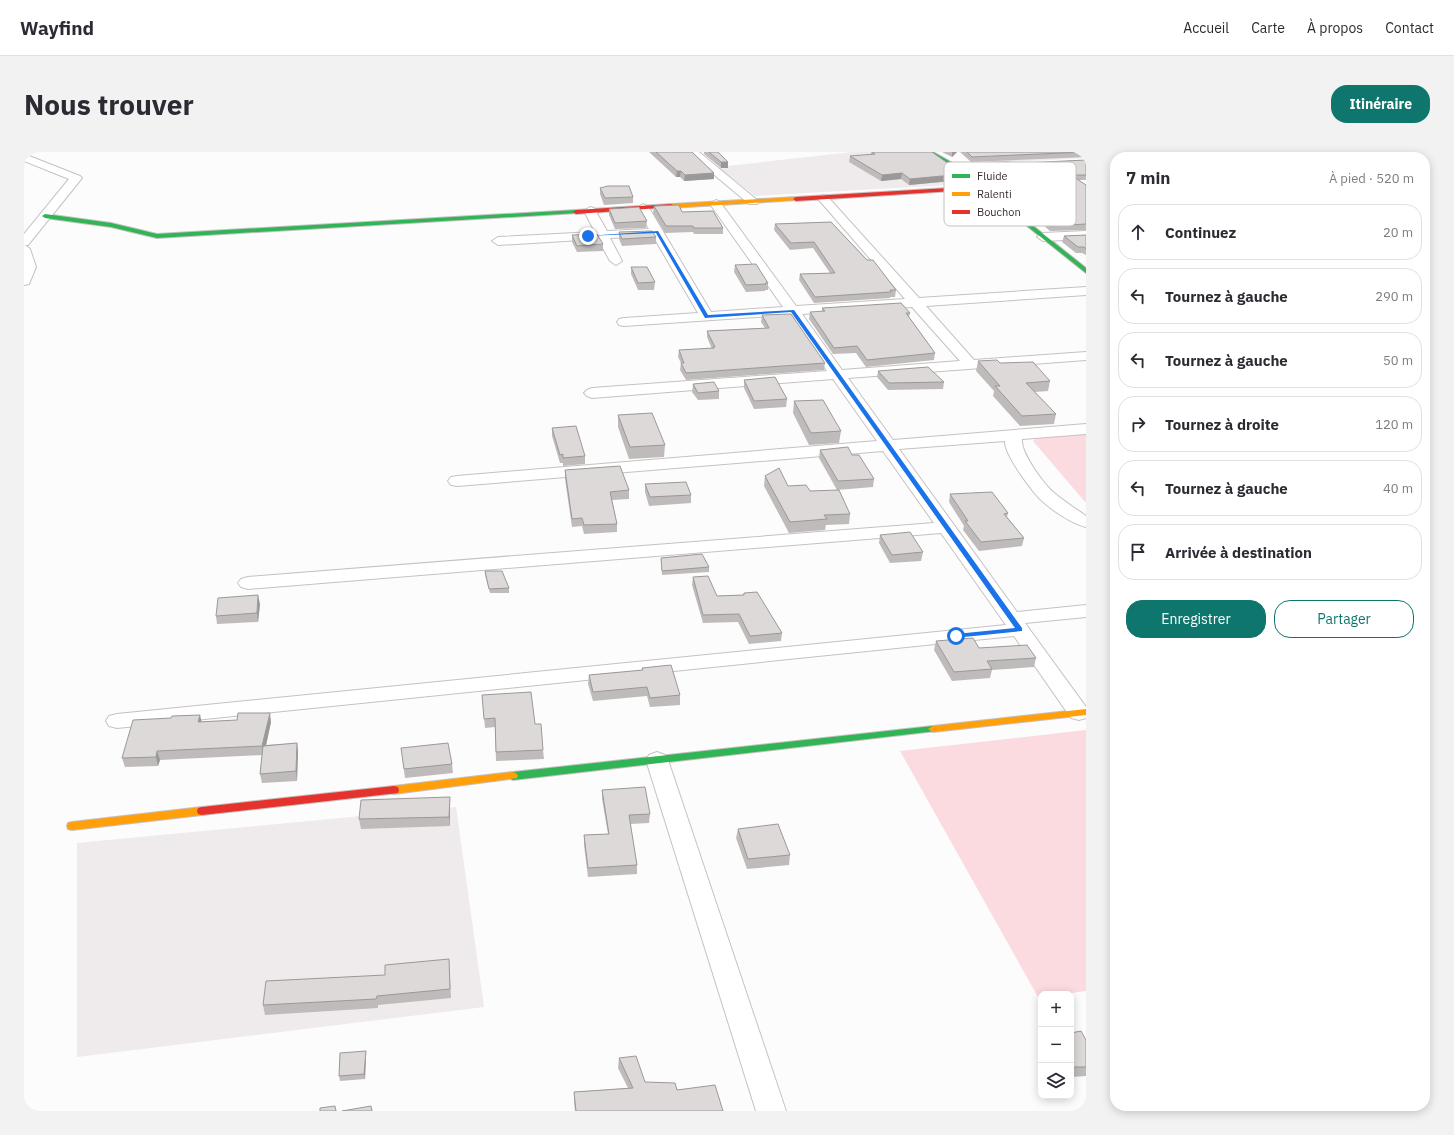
<!DOCTYPE html>
<html lang="fr">
<head>
<meta charset="utf-8">
<style>
	:root { --surface:#fff; --page:#f2f2f3; --text:#2b2b33; --muted:#7c7c81; --line:#e1e1e2; --accent:#0f766e }
	body { margin:0; font-family:"IBM Plex Sans",sans-serif; background:var(--page); color:var(--text) }
	.controls { position:absolute; right:12px; bottom:12px; display:grid; overflow:hidden; border-radius:8px; box-shadow:0 2px 10px #0003 }
	.controls button { width:36px; height:36px; display:grid; place-items:center; padding:0; border:0; border-bottom:1px solid var(--line); background:var(--surface); color:var(--text); font:20px sans-serif }
	.stop { position:absolute; width:12px; height:12px; margin:-9px; border:3px solid #1a73e8; border-radius:50%; background:#fff }
	.stop.end { background:#1a73e8; border-color:#fff; box-shadow:0 1px 4px #0008 }
	.list { margin:0; padding:0; list-style:none }
	h2 { display:flex; justify-content:space-between; align-items:center; height:52px; margin:0; padding:0 16px; font-size:17px }
	h2 small { font-size:13px; font-weight:400; color:var(--muted) }
	.list li { display:grid; grid-template-columns:26px 1fr auto; gap:12px; align-items:center; box-sizing:border-box; height:56px; margin:0 8px 8px; padding:0 8px; border:1px solid var(--line); border-radius:16px }
	.list b { display:block; font-size:15px; white-space:nowrap }
	.list em { font-size:13px; font-style:normal; color:var(--muted) }
	.actions { display:flex; gap:8px; padding:12px 16px }
	.actions a { flex:1; padding:9px 0; border:1px solid var(--accent); border-radius:16px; text-align:center; font-size:14px; color:var(--accent) }
	.actions .main { background:var(--accent); color:#fff }
	.icon { flex:none; width:22px; height:22px; fill:none; stroke:currentColor; stroke-width:2; stroke-linecap:round; stroke-linejoin:round }
	.map { position:relative; flex:none; width:1062px; height:959px; overflow:hidden; border-radius:16px }
	header { display:flex; align-items:center; gap:24px; box-sizing:border-box; height:56px; padding:0 20px; background:var(--surface); border-bottom:1px solid var(--line) }
	header strong { font-size:19px }
	nav { display:flex; gap:22px; margin-inline-start:auto; font-size:14px }
	.intro { display:flex; align-items:center; justify-content:space-between; box-sizing:border-box; height:96px; padding:0 24px }
	h1 { margin:0; font-size:28px }
	.button { padding:10px 18px; border-radius:16px; background:var(--accent); color:#fff; font-size:14px; font-weight:700 }
	main { display:flex; gap:24px; padding:0 24px }
	aside { flex:1; background:var(--surface); border-radius:16px; box-shadow:0 2px 10px #0003 }
	.map>svg:first-child { display:block }
</style>
</head>
<body>
<header>
<strong>Wayfind</strong>
<nav><a>Accueil</a><a>Carte</a><a>À propos</a><a>Contact</a></nav>
</header>
<div class="intro"><h1>Nous trouver</h1><a class="button">Itinéraire</a></div>
<main>
<div class="map">
<svg width="1062" height="959" viewBox="0 0 1062 959">
	<rect width="100%" height="100%" fill="#fcfcfc"/>
	<!-- built -->
	<g fill="#efeaec">
		<polygon points="829,0 892,0 942,32 731,44 694,15"/>
		<polygon points="949,0 1062,0 1062,6 967,11"/>
		<polygon points="432,655 460,855 53,905 53,691"/>
	</g>
	<!-- green -->
	<g fill="#fbdae0">
		<polygon points="1062,281 1062,351 1009,289 1014,285"/>
		<polygon points="1062,578 1062,839 1040,842 1017,842 1017,845 1014,845 876,599"/>
	</g>
	<g fill="none" stroke-linecap="round" stroke-linejoin="round">
		<!-- street casing -->
		<g stroke="#c6c1c2" stroke-width="2">
			<g id="street">
				<polygon points="663,0 675,0 733,48 735,50 733,52 725,52"/>
				<polygon points="0,2 56,24 58,26 4,93 1,93 6,97 12,115 5,132 0,133 0,82 45,27 0,9"/>
				<polygon points="984,10 989,13 988,15 932,18 927,15 932,12"/>
				<path d="M 799,43 L 803,44 L 895,146 L 1062,135 L 1062,143 L 902,154 L 950,208 L 1062,200 L 1062,208 L 824,226 L 869,288 L 1062,272 L 1062,282 L 998,287 C 996,300 1019,331 1029,340 C 1039,349 1051,356 1062,364 L 1062,375 C 1048,372 1026,357 1015,346 C 1006,336 980,302 981,289 L 875,297 L 993,460 L 1062,453 L 1062,465 L 1001,471 L 1062,555 L 1062,566 L 1055,568 L 1047,566 L 990,484 L 93,576 L 85,574 L 82,569 L 85,564 L 93,562 L 982,473 L 917,381 L 224,437 L 217,435 L 214,431 L 217,427 L 224,425 L 910,371 L 859,299 L 433,334 L 427,333 L 424,329 L 427,325 L 433,324 L 853,289 L 809,227 L 568,246 L 563,244 L 560,241 L 563,238 L 568,236 L 803,219 L 764,163 L 600,174 L 595,173 L 593,170 L 595,167 L 600,166 L 674,161 L 629,84 L 586,86 L 598,109 L 592,113 L 586,109 L 574,87 L 474,93 L 468,89 L 474,85 L 571,80 L 560,59 L 566,55 L 570,56 L 583,79 L 625,77 L 613,56 L 619,52 L 625,56 L 687,160 L 759,155 L 686,52 L 692,48 L 696,50 L 772,154 L 881,147 L 795,48 L 793,46 ZM 888,155 L 936,209 L 818,218 L 778,162 Z"/>
				<polygon points="1062,79 1062,87 1019,89 1013,85 1019,81"/>
				<polygon points="633,600 641,603 644,608 762,959 732,959 622,608 625,603"/>
			</g>
		</g>
		<!-- fast casing -->
		<g stroke="#c6c1c2" stroke-width="2">
			<g id="fast">
				<polygon points="904,0 909,0 934,14 1062,116 1062,121 930,16"/>
				<polygon points="552,58 555,60 554,61 133,86 87,75 21,66 18,64 21,62 87,71 133,82"/>
				<polygon points="909,574 914,577 912,579 489,628 485,626 484,624 485,622 489,620"/>
			</g>
		</g>
		<!-- slow casing -->
		<g stroke="#c6c1c2" stroke-width="2">
			<g id="slow">
				<polygon points="772,45 775,47 774,48 647,56 644,54 647,52"/>
				<polygon points="1062,557 1062,563 909,580 904,577 909,574"/>
				<polygon points="489,620 493,622 494,624 493,626 370,642 366,641 365,638 366,635 370,634"/>
				<polygon points="178,655 182,656 183,659 182,662 178,663 48,678 44,677 43,674 44,671 48,670"/>
			</g>
		</g>
		<!-- jam casing -->
		<g stroke="#c6c1c2" stroke-width="2">
			<g id="jam">
				<polygon points="958,34 960,35 960,37 772,49 769,47 772,45"/>
				<polygon points="647,52 650,54 649,55 552,62 549,60 552,58"/>
				<polygon points="370,634 374,635 375,638 374,641 178,663 174,662 173,659 174,656 178,655"/>
			</g>
		</g>
		<!-- street -->
		<use href="#street" fill="#fff" fill-rule="evenodd"/>
		<!-- fast -->
		<use href="#fast" fill="#30b455" fill-rule="evenodd"/>
		<!-- slow -->
		<use href="#slow" fill="#ff9f0a" fill-rule="evenodd"/>
		<!-- jam -->
		<use href="#jam" fill="#e5322d" fill-rule="evenodd"/>
	</g>
	<!-- wall -->
	<g fill="#bfbbbb">
		<polygon points="625,0 668,0 690,21 690,27 660,29 656,25 652,25"/>
		<polygon points="680,0 694,0 704,10 704,16 697,16 680,2"/>
		<polygon points="847,0 939,22 938,28 885,33 877,27 857,29 825,10 826,4 847,3"/>
		<polygon points="918,0 933,0 928,5"/>
		<polygon points="936,0 1062,0 1062,5 947,10"/>
		<polygon points="1062,8 1062,28 1054,28 1062,33 1062,78 1026,79 957,18 958,13"/>
		<polygon points="576,36 609,45 609,51 580,53 576,42"/>
		<polygon points="630,54 658,60 699,76 699,82 670,82 669,80 641,81 629,61"/>
		<polygon points="585,57 623,69 622,76 591,77 585,63"/>
		<polygon points="807,70 872,138 871,145 866,145 866,146 790,151 775,128 776,122 806,121 789,96 766,98 750,78 751,72"/>
		<polygon points="595,80 632,85 632,92 598,94 595,87"/>
		<polygon points="548,83 579,92 579,99 553,100 548,90"/>
		<polygon points="1062,83 1062,103 1058,101 1052,101 1038,90 1040,84"/>
		<polygon points="711,113 744,131 744,138 741,138 741,139 722,140 710,120"/>
		<polygon points="607,115 631,130 630,138 614,138 607,122"/>
		<polygon points="798,156 886,161 885,165 911,201 910,208 842,215 832,201 809,202 785,167 786,160 798,160"/>
		<polygon points="738,163 801,211 800,218 662,228 656,218 657,211 654,205 655,198 688,197 683,185 683,179 741,176 737,170"/>
		<polygon points="954,209 976,211 1026,229 1024,239 1011,240 1032,262 1030,272 996,274 969,244 970,239 952,219"/>
		<polygon points="854,219 920,230 919,237 864,238 853,225"/>
		<polygon points="720,228 763,247 762,255 730,257 720,236"/>
		<polygon points="669,232 695,239 695,247 674,248 668,240"/>
		<polygon points="770,249 817,279 815,291 785,293 769,261"/>
		<polygon points="594,263 641,293 640,305 605,307 594,275"/>
		<polygon points="528,276 561,304 561,312 539,314 539,311 536,311 528,284"/>
		<polygon points="796,298 828,303 850,327 849,335 813,338 795,306"/>
		<polygon points="541,318 605,338 605,347 588,348 593,372 593,380 560,382 558,374 548,375 541,327"/>
		<polygon points="741,324 764,334 786,339 826,362 825,372 802,373 801,378 765,381 740,334"/>
		<polygon points="621,332 667,343 667,351 625,354 621,340"/>
		<polygon points="926,342 984,361 983,365 1000,386 998,394 955,399 939,378 940,374 925,350"/>
		<polygon points="856,383 899,400 897,409 866,411 855,391"/>
		<polygon points="637,406 685,415 685,420 638,423"/>
		<polygon points="461,419 485,436 485,441 466,441 461,423"/>
		<polygon points="669,425 693,444 719,443 720,441 758,481 757,489 725,492 714,470 679,471 668,433"/>
		<polygon points="236,452 234,470 193,472 192,464"/>
		<polygon points="912,489 955,496 1012,506 1010,515 968,518 966,526 928,529 910,498"/>
		<polygon points="618,516 656,543 656,553 626,555 623,544 569,549 564,532 565,523 618,518"/>
		<polygon points="458,543 511,572 519,598 520,607 472,609 471,575 461,576"/>
		<polygon points="178,570 247,570 242,593 273,591 274,600 273,629 238,631 236,622 238,603 136,608 134,614 101,615 98,606"/>
		<polygon points="377,596 428,612 429,621 381,626"/>
		<polygon points="578,638 626,662 625,671 606,672 613,713 613,722 564,725 560,693 560,683 584,682 578,647"/>
		<polygon points="426,645 426,674 337,677 335,667"/>
		<polygon points="714,677 766,703 765,713 723,717 712,686"/>
		<polygon points="425,807 427,846 354,853 354,856 241,863 239,853"/>
		<polygon points="1047,881 1062,888 1062,924 1047,925"/>
		<polygon points="342,899 342,904 341,927 316,929 315,924"/>
		<polygon points="595,906 621,930 653,938 699,959 551,959 550,950 550,940 604,936 594,916"/>
	</g>
	<!-- shaded-wall -->
	<g fill="#9b9898">
		<polygon points="928,0 933,0 928,5"/>
		<rect x="697" y="10" width="7" height="6"/>
		<polygon points="653,19 657,19 656,25 652,25"/>
		<polygon points="690,21 690,27 660,29 661,23"/>
		<polygon points="878,21 877,27 857,29 858,23"/>
		<polygon points="939,22 938,28 885,33 886,27"/>
		<polygon points="234,443 236,452 234,470 233,461"/>
		<polygon points="246,561 247,570 240,603 238,594"/>
		<polygon points="176,563 178,571 174,570"/>
		<polygon points="273,591 274,600 273,629 272,619"/>
		<polygon points="133,599 136,608 134,614 132,605"/>
		<polygon points="426,645 426,674 425,665"/>
		<polygon points="342,899 342,904 341,927 340,922"/>
	</g>
	<!-- building -->
	<g fill="#ded9d9" stroke="#9b9898">
		<polygon points="632,0 668,0 690,21 661,23 657,19 653,19"/>
		<polygon points="685,0 694,0 704,10 697,10"/>
		<polygon points="848,0 908,0 939,22 886,27 878,21 858,23 826,4 851,2"/>
		<polygon points="943,0 1061,0 948,5"/>
		<polygon points="1062,8 1062,23 1047,23 1062,33 1062,72 1027,74 958,13"/>
		<polygon points="584,34 605,34 609,45 581,46 576,36"/>
		<polygon points="655,53 658,60 689,59 699,76 670,76 669,74 642,74 630,54"/>
		<polygon points="615,55 623,69 591,71 585,57"/>
		<polygon points="807,70 843,108 849,108 872,138 866,138 867,140 791,145 776,122 811,121 790,90 767,91 751,72"/>
		<polygon points="628,79 632,85 598,87 595,80"/>
		<polygon points="573,82 579,92 553,94 548,83"/>
		<polygon points="1062,83 1062,97 1060,95 1054,95 1040,84"/>
		<polygon points="732,112 744,131 741,131 742,132 722,133 711,113"/>
		<polygon points="607,115 623,115 631,130 614,131"/>
		<polygon points="877,151 886,161 882,161 911,201 843,208 833,194 810,196 786,160 801,159 798,156"/>
		<polygon points="767,162 801,211 662,221 657,211 660,211 655,198 690,196 689,195 691,195 683,179 745,176 738,163"/>
		<polygon points="973,208 976,211 1009,210 1026,229 1002,231 1032,262 998,264 971,234 976,234 954,209"/>
		<polygon points="904,215 920,230 865,231 854,219"/>
		<polygon points="751,225 763,247 730,249 720,228"/>
		<polygon points="690,230 695,239 674,241 669,232"/>
		<polygon points="799,248 817,279 787,281 770,249"/>
		<polygon points="628,261 641,293 606,295 594,263"/>
		<polygon points="552,274 561,304 539,306 539,302 536,303 528,276"/>
		<polygon points="824,295 828,303 835,303 850,327 814,329 796,298"/>
		<polygon points="596,314 605,338 586,340 593,372 560,373 558,366 548,367 541,318"/>
		<polygon points="755,316 764,334 782,333 786,339 815,338 826,362 800,363 803,367 766,370 741,324"/>
		<polygon points="662,330 667,343 626,345 621,332"/>
		<polygon points="968,340 984,361 980,362 1000,386 957,390 941,369 944,369 926,342"/>
		<polygon points="886,380 899,400 868,403 856,383"/>
		<polygon points="678,402 685,415 638,419 637,406"/>
		<polygon points="461,419 478,419 485,436 465,437"/>
		<polygon points="684,424 693,444 720,443 720,441 733,440 758,481 726,484 715,462 679,463 669,425"/>
		<polygon points="234,443 233,461 192,464 194,446"/>
		<polygon points="949,486 955,496 1003,493 1012,506 963,509 968,517 930,520 912,489"/>
		<polygon points="647,513 656,543 626,546 623,535 569,540 565,523 619,518 618,516"/>
		<polygon points="507,540 511,572 517,572 519,598 472,600 471,566 460,567 458,543"/>
		<polygon points="214,561 246,561 238,594 133,599 132,605 98,606 109,568 147,566 148,564 176,563 174,570 213,568"/>
		<polygon points="273,591 272,619 236,622 239,594"/>
		<polygon points="424,591 428,612 380,617 377,596"/>
		<polygon points="621,635 626,662 605,663 613,713 564,716 560,683 585,682 578,638"/>
		<polygon points="426,645 425,665 335,667 337,648"/>
		<polygon points="754,672 766,703 724,707 714,677"/>
		<polygon points="425,807 426,837 353,844 352,847 239,853 242,829 361,823 361,813"/>
		<polygon points="1057,879 1062,888 1062,915 1047,915 1047,881"/>
		<polygon points="342,899 340,922 315,924 316,901"/>
		<polygon points="612,904 621,930 651,931 653,938 691,933 699,959 552,959 550,940 609,936 595,906"/>
		<polygon points="311,954 312,959 296,959 296,956"/>
		<polygon points="347,954 348,959 318,959"/>
	</g>
	<!-- route -->
	<polygon fill="#1a73e8" points="634,79 684,163 770,158 998,476 998,479 930,486 929,484 932,482 991,476 767,160 681,166 632,81 562,84"/>
	<!-- legend -->
	<rect x="920" y="10" width="132" height="64" rx="6" fill="#fff" stroke="#c4c0c1" stroke-width="1"/>
	<rect x="928" y="22" width="18" height="4" fill="#30b455"/>
	<rect x="928" y="40" width="18" height="4" fill="#ff9f0a"/>
	<rect x="928" y="58" width="18" height="4" fill="#e5322d"/>
	<g font-size="11" fill="#392d2f">
		<text x="953" y="28">Fluide</text>
		<text x="953" y="46">Ralenti</text>
		<text x="953" y="64">Bouchon</text>
	</g>
</svg>
<div class="controls">
<button>+</button>
<button>−</button>
<button><svg class="icon" aria-label="layers" viewBox="0 0 24 24"><path d="M12 4l9 5-9 5-9-5zM3 14l9 5 9-5"/></svg></button>
</div>
<div class="stop" style="left:932px;top:484px"></div>
<div class="stop end" style="left:564px;top:84px"></div>
</div>
<aside>
<h2>7 min<small>À pied · 520 m</small></h2>
<ul class="list">
<li><svg class="icon" aria-label="ahead" viewBox="0 0 24 24"><path d="M12 20V5M6 11l6-6 6 6"/></svg><div><b>Continuez</b></div><em>20 m</em></li>
<li><svg class="icon" aria-label="left" viewBox="0 0 24 24"><path d="M17 20v-9H6M10 6l-5 5 5 5"/></svg><div><b>Tournez à gauche</b></div><em>290 m</em></li>
<li><svg class="icon" aria-label="left" viewBox="0 0 24 24"><path d="M17 20v-9H6M10 6l-5 5 5 5"/></svg><div><b>Tournez à gauche</b></div><em>50 m</em></li>
<li><svg class="icon" aria-label="right" viewBox="0 0 24 24"><path d="M7 20v-9h11M14 6l5 5-5 5"/></svg><div><b>Tournez à droite</b></div><em>120 m</em></li>
<li><svg class="icon" aria-label="left" viewBox="0 0 24 24"><path d="M17 20v-9H6M10 6l-5 5 5 5"/></svg><div><b>Tournez à gauche</b></div><em>40 m</em></li>
<li><svg class="icon" aria-label="arrive" viewBox="0 0 24 24"><path d="M6 21V4h12l-3 4 3 4H6"/></svg><div><b>Arrivée à destination</b></div></li>
</ul>
<div class="actions"><a class="main">Enregistrer</a><a>Partager</a></div>
</aside>
</main>
</body>
</html>
